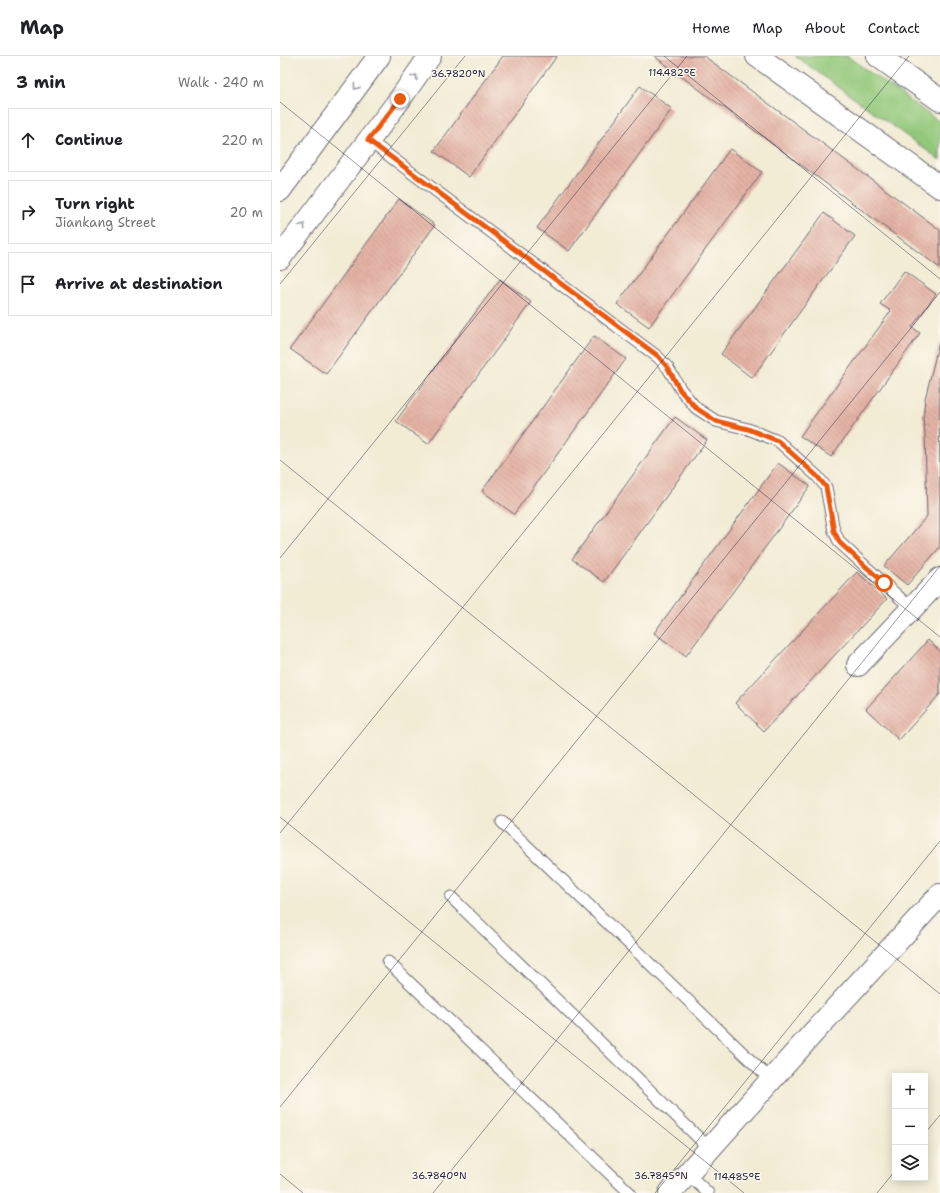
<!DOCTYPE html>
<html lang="en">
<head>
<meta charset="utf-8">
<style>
	:root { --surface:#fff; --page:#f6f6f6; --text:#202124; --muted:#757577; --line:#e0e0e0 }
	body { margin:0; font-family:"Shantell Sans",sans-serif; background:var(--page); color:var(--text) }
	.controls { position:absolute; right:12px; bottom:12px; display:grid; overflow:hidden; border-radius:0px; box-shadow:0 2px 10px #0003 }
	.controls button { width:36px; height:36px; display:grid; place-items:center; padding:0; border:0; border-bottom:1px solid var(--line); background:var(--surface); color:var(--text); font:20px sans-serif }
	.stop { position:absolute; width:12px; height:12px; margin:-9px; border:3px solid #ea580c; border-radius:50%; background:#fff }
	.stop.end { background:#ea580c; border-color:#fff; box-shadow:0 1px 4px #0008 }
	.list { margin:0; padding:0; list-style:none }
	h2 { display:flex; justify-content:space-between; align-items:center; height:52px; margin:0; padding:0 16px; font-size:17px }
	h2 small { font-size:13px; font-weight:400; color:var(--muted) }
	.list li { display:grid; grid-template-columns:26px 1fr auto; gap:12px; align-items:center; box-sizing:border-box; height:64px; margin:0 8px 8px; padding:0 8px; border:1px solid var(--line); border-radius:0px }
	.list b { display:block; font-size:15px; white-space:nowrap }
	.list p { margin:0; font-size:13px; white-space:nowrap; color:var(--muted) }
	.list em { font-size:13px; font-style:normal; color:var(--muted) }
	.icon { flex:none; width:22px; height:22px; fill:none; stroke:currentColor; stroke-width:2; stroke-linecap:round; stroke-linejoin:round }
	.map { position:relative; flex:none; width:660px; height:1137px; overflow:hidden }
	header { display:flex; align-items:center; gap:24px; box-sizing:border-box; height:56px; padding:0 20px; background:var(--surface); border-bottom:1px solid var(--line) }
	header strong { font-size:19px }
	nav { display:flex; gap:22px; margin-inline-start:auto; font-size:14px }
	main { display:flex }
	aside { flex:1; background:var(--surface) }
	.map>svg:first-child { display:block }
</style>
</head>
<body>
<header>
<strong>Map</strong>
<nav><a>Home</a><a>Map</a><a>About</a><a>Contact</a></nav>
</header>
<main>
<aside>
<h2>3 min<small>Walk · 240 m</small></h2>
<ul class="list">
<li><svg class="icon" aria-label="ahead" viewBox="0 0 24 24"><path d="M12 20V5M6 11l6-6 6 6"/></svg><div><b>Continue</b></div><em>220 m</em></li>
<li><svg class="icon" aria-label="right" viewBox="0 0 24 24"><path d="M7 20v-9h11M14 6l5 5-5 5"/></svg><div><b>Turn right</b><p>Jiankang Street</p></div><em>20 m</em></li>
<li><svg class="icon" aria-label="arrive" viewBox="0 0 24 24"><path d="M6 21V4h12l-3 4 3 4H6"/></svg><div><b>Arrive at destination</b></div></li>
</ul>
</aside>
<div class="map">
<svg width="660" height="1137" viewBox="0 0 660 1137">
	<defs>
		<pattern id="building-back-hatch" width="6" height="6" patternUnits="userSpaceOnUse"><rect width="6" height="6" fill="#e4b2a5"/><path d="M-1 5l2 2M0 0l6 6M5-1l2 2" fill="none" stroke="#c3998f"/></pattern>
	</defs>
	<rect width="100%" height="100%" fill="#fbf7ec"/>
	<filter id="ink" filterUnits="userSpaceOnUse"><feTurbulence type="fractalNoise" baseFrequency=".025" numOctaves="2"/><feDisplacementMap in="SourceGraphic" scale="8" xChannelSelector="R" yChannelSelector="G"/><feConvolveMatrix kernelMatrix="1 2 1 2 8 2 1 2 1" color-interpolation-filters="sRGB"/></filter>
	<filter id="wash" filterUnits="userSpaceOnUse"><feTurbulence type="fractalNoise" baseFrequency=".012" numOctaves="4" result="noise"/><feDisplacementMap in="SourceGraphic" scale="16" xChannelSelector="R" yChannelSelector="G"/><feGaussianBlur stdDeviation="0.9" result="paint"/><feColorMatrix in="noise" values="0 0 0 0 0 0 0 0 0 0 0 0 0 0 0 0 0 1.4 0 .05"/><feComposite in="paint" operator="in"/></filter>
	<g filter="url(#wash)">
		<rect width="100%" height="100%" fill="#f2ecd5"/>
		<!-- green -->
		<polygon fill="#92c879" stroke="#5a755a" points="515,0 567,0 660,66 660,104"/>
		<g id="blocks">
			<!-- building -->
			<g fill="url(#building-back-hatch)">
				<polygon points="223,0 277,0 189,121 154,95"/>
				<polygon points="374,0 424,0 660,174 660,212"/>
				<polygon points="360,30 392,53 289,195 257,172"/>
				<polygon points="450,93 482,116 369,271 337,248"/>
				<polygon points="119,143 155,169 46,318 10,293"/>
				<polygon points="544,157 575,180 472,322 441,298"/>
				<polygon points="624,215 656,238 632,271 640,277 551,401 520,380 611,255 600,248"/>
				<polygon points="220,223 251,246 148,388 116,365"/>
				<polygon points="314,280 346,303 234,458 202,435"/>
				<polygon points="659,286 660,491 627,529 604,510 647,460 645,378 643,362 645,343"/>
				<polygon points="395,361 427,384 324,526 292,503"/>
				<polygon points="498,407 530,430 406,600 374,577"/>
				<polygon points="577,516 607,543 484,675 455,647"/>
				<polygon points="648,584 660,595 660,638 619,684 586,653"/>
			</g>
		</g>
	</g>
	<g filter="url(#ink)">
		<use href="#blocks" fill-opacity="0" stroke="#6b6971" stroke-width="1"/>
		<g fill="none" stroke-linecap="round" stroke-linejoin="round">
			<!-- lane casing -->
			<g stroke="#6b6971" stroke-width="13">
				<g id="lane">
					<polyline points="88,84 378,301 388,312 401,334 416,352 436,365 468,373 498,385 537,420 546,431 554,475 560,487 632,553"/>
					<polyline points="222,766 491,1024"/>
					<polyline points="171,841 430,1093"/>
					<polyline points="108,906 350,1137"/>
					<polyline points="408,1118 428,1137"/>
				</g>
			</g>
			<!-- street casing -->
			<g stroke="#6b6971" stroke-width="24">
				<g id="street">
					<polyline points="477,0 660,131"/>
					<polyline points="598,0 660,44"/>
					<polyline points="578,609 660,523"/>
					<polyline points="390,1137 533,977 660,839"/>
				</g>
			</g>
			<!-- secondary casing -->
			<g stroke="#6b6971" stroke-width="24">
				<g id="secondary">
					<polyline points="0,134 99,0"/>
					<polyline points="0,202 120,43 150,0"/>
				</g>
			</g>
			<!-- lane -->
			<use href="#lane" stroke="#fff" stroke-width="11"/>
			<!-- street -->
			<use href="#street" stroke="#fff" stroke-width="22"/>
			<!-- secondary -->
			<use href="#secondary" stroke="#fff" stroke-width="22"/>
		</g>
		<!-- one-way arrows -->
		<defs><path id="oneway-chevron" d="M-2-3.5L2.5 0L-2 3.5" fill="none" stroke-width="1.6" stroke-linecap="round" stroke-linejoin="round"/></defs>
		<g stroke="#9c9ca7">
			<use href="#oneway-chevron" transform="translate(135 21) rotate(-55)"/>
			<use href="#oneway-chevron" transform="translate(76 31) rotate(126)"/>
			<use href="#oneway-chevron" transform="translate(23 170) rotate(-53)"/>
		</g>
	</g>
	<g fill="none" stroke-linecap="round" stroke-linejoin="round" filter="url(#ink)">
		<!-- route -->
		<polyline stroke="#ea580c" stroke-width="5" points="120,43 88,84 378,300 388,312 400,334 416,352 436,365 468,373 498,385 537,420 546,431 554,475 560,487 604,527"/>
	</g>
	<!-- ticks -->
	<path fill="none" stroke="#22223b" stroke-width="1" stroke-opacity="0.45" d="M 384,0 L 660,223M 0,46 L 660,581M 0,228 L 185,0M 0,404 L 660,938M 0,502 L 407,0M 0,761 L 464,1137M 0,777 L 629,0M 0,1051 L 660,236M 645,1077 L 660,1059M 0,1118 L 23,1137M 153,1137 L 660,510M 375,1137 L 660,785M 597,1137 L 615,1115"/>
	<g font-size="10" text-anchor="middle" fill="#22223b" stroke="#fbf7ec" stroke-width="3" stroke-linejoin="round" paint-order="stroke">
		<text x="392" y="20">114.482°E</text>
		<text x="178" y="21">36.7820°N</text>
		<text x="159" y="1123">36.7840°N</text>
		<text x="381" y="1123">36.7845°N</text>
		<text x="457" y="1124">114.485°E</text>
	</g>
</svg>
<div class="controls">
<button>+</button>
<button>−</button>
<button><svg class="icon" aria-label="layers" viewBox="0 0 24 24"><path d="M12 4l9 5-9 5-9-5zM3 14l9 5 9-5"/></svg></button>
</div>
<div class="stop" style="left:604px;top:527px"></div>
<div class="stop end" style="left:120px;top:43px"></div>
</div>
</main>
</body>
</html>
